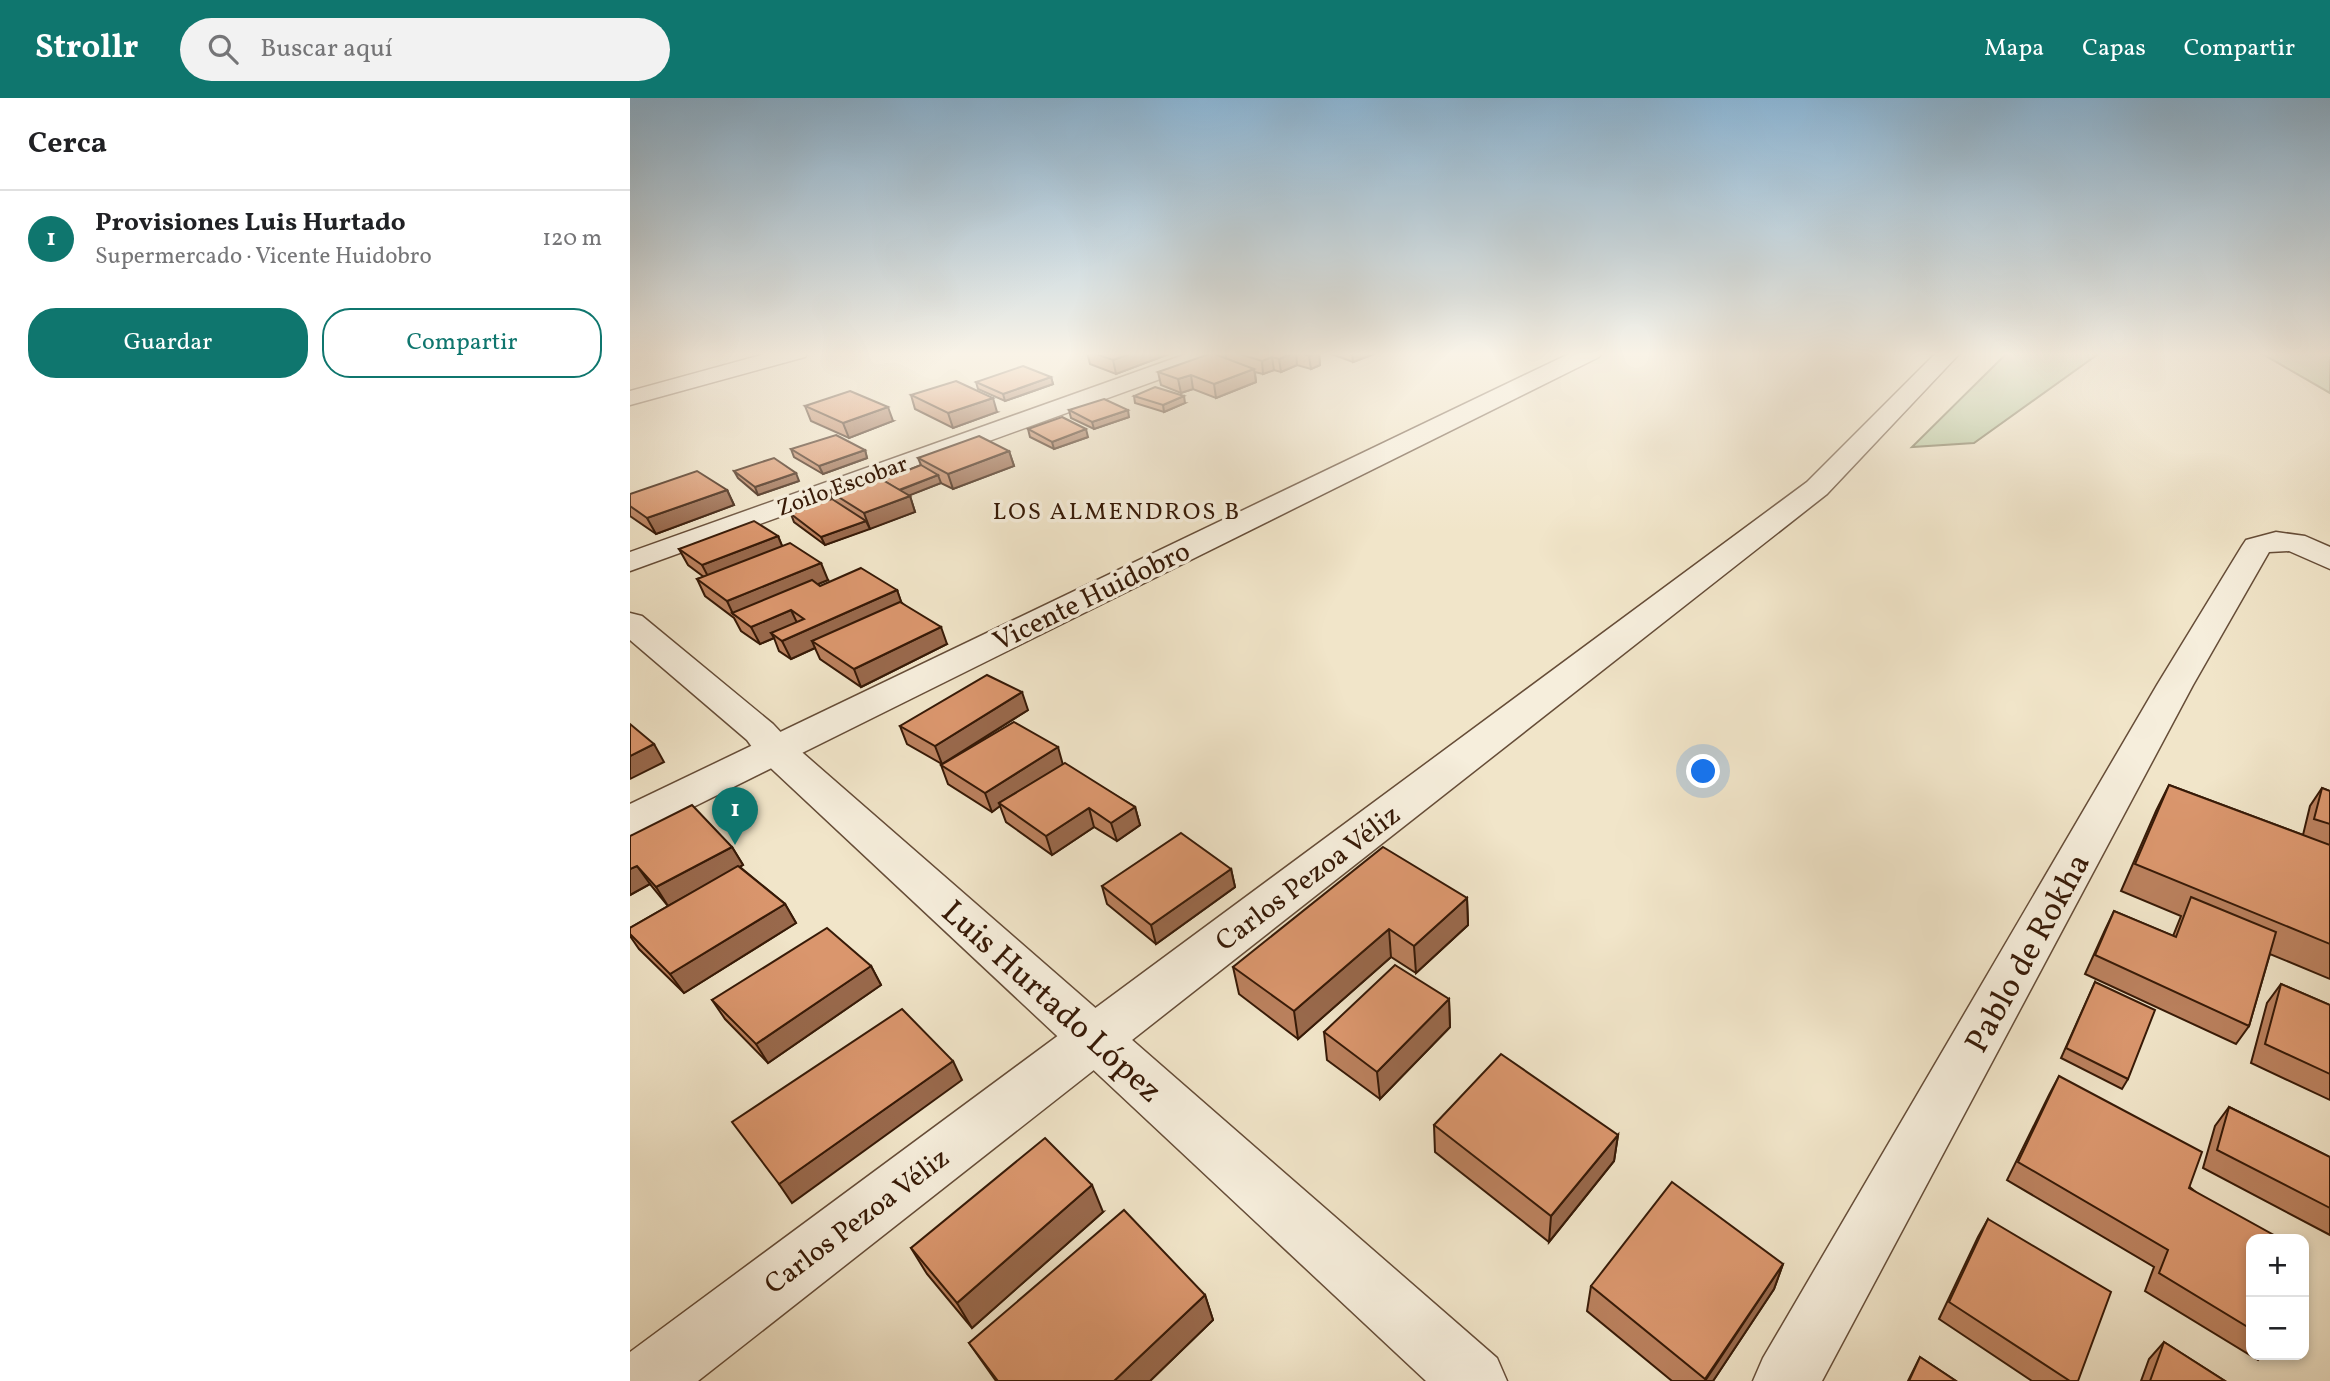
<!DOCTYPE html>
<html lang="es">
<head>
<meta charset="utf-8">
<style>
	:root { --surface:#fff; --page:#f2f2f2; --text:#202124; --muted:#757577; --line:#e0e0e0; --accent:#0f766e }
	body { margin:0; font-family:Vollkorn,serif; background:var(--page); color:var(--text) }
	.controls { position:absolute; right:21px; bottom:21px; display:grid; overflow:hidden; border-radius:14px; box-shadow:0 4px 10px #0003 }
	.controls button { width:63px; height:63px; display:grid; place-items:center; padding:0; border:0; border-bottom:2px solid var(--line); background:var(--surface); color:var(--text); font:35px sans-serif }
	.you { position:absolute; left:1074px; top:674px; width:24px; height:24px; margin:-18px; border:5px solid #fff; border-radius:50%; background:#1a73e8; box-shadow:0 0 0 10px #1a73e833 }
	.badge { display:grid; place-items:center; width:46px; height:46px; border-radius:50%; background:var(--accent); color:#fff; font-size:23px; font-weight:700 }
	.pin { position:absolute; translate:-50% -58px; filter:drop-shadow(0 2px 4px #0008) }
	.pin::after { content:''; position:absolute; top:37px; width:24px; height:21px; background:inherit; clip-path:polygon(0 0,100% 0,50% 100%) }
	.list { margin:0; padding:0; list-style:none }
	h2 { display:flex; justify-content:space-between; align-items:center; height:91px; margin:0; padding:0 28px; font-size:30px }
	h2 small { font-size:23px; font-weight:400; color:var(--muted) }
	.list li { display:grid; grid-template-columns:46px 1fr auto; gap:21px; align-items:center; box-sizing:border-box; height:98px; padding:0 28px; border-top:2px solid var(--line) }
	.list b { display:block; font-size:26px; white-space:nowrap }
	.list p { margin:0; font-size:23px; white-space:nowrap; color:var(--muted) }
	.list em { font-size:23px; font-style:normal; color:var(--muted) }
	.actions { display:flex; gap:14px; padding:21px 28px }
	.actions a { flex:1; padding:16px 0; border:2px solid var(--accent); border-radius:28px; text-align:center; font-size:24px; color:var(--accent) }
	.actions .main { background:var(--accent); color:#fff }
	.icon { flex:none; width:38px; height:38px; fill:none; stroke:currentColor; stroke-width:2; stroke-linecap:round; stroke-linejoin:round }
	.map { position:relative; flex:none; width:1700px; height:1283px; overflow:hidden }
	header { display:flex; align-items:center; gap:42px; box-sizing:border-box; height:98px; padding:0 35px; background:var(--accent); color:#fff }
	header strong { font-size:33px }
	nav { display:flex; gap:38px; margin-inline-start:auto; font-size:24px }
	.search { width:490px; height:63px; background:var(--page); display:flex; align-items:center; gap:18px; box-sizing:border-box; padding:0 24px; border-radius:38px; color:var(--muted); font-size:26px }
	main { display:flex }
	aside { flex:1; background:var(--surface) }
	.map>svg:first-child { display:block }
</style>
</head>
<body>
<header>
<strong>Strollr</strong>
<div class="search"><svg class="icon" aria-label="search" viewBox="0 0 24 24"><circle cx="10" cy="10" r="6"/><path d="M15 15l6 6"/></svg>Buscar aquí</div>
<nav><a>Mapa</a><a>Capas</a><a>Compartir</a></nav>
</header>
<main>
<aside>
<h2>Cerca<small></small></h2>
<ul class="list">
<li><span class="badge">1</span><div><b>Provisiones Luis Hurtado</b><p>Supermercado · Vicente Huidobro</p></div><em>120 m</em></li>
</ul>
<div class="actions"><a class="main">Guardar</a><a>Compartir</a></div>
</aside>
<div class="map">
<svg width="1700" height="1283" viewBox="0 0 1700 1283">
	<rect width="100%" height="100%" fill="#f1e5c9"/>
	<filter id="stains"><feTurbulence type="fractalNoise" baseFrequency=".00286" numOctaves="4"/><feColorMatrix values="0 0 0 0 .2 0 0 0 0 .09 0 0 0 0 .02 0 0 0 .5 -.17"/></filter>
	<radialGradient id="worn" r=".72"><stop offset=".6" stop-color="#630" stop-opacity="0"/><stop offset="1" stop-color="#630" stop-opacity=".3"/></radialGradient>
	<!-- green -->
	<g fill="#b4c69b" stroke="#767051" stroke-width="2">
		<polygon points="1378,254 1471,254 1344,345 1282,349"/>
		<polygon points="1629,254 1700,254 1700,295"/>
	</g>
	<g fill="none" stroke-linecap="round" stroke-linejoin="round">
		<!-- minor casing -->
		<g stroke="#664d38" stroke-width="3">
			<g id="minor">
				<polygon points="562,254 594,254 591,259 0,473 0,454"/>
				<polygon points="943,254 972,254 969,259 15,733 0,737 0,706"/>
				<polygon points="1307,254 1331,254 1197,396 68,1283 0,1283 0,1254 1177,384"/>
				<polygon points="1646,434 1675,438 1700,449 1700,471 1659,453 1639,454 1563,587 1192,1283 1123,1283 1133,1260 1527,587 1612,448 1616,442"/>
			</g>
		</g>
		<!-- tertiary casing -->
		<g stroke="#664d38" stroke-width="3">
			<g id="tertiary">
				<polygon points="142,254 178,254 175,259 0,307 0,293"/>
				<polygon points="0,515 12,518 143,626 158,642 867,1260 877,1283 796,1283 130,660 117,642 0,542"/>
			</g>
		</g>
		<!-- minor -->
		<use href="#minor" fill="#f6eedc" fill-rule="evenodd"/>
		<!-- tertiary -->
		<use href="#tertiary" fill="#f6eedc" fill-rule="evenodd"/>
	</g>
	<!-- wall -->
	<g fill="#bb815e" stroke="#371a07" stroke-width="2">
		<polygon points="457,254 539,254 539,256 486,276 460,266"/>
		<polygon points="595,254 689,254 690,267 681,271 667,267 651,274 644,272 633,276 625,274 626,284 586,300 563,291 551,295 531,287 528,274 596,260"/>
		<polygon points="696,254 744,254 744,256 723,264"/>
		<polygon points="421,279 423,286 375,303 348,291 346,284"/>
		<polygon points="281,297 367,314 323,330 285,311"/>
		<polygon points="504,298 555,305 534,314 505,305"/>
		<polygon points="175,308 263,323 219,340 181,323"/>
		<polygon points="439,312 499,319 464,331 441,320"/>
		<polygon points="398,331 458,339 424,351 400,339"/>
		<polygon points="161,351 235,352 237,360 193,376 164,359"/>
		<polygon points="379,353 384,368 323,391 311,385 279,397 280,398 285,414 195,447 164,424 161,416 202,401 199,393 253,382 291,367 288,360"/>
		<polygon points="104,373 169,383 128,397 108,380"/>
		<polygon points="97,392 104,407 26,436 0,418 0,396"/>
		<polygon points="148,438 152,448 198,482 188,486 190,488 267,492 271,504 317,546 231,589 190,561 185,550 161,561 149,553 144,540 130,546 111,533 104,520 75,498 67,481 74,479 58,467 49,451"/>
		<polygon points="398,612 312,666 277,646 270,628"/>
		<polygon points="433,666 505,709 510,727 487,743 464,729 422,757 376,724 370,708 362,714 318,686 311,667"/>
		<polygon points="1539,687 1673,737 1680,708 1692,690 1700,693 1700,881 1640,856 1619,928 1606,946 1455,876 1475,832 1484,813 1543,838 1551,818 1491,793 1526,713"/>
		<polygon points="0,738 102,749 113,767 110,769 155,806 166,825 54,895 9,851 0,838 0,830 38,808 20,786 0,797"/>
		<polygon points="601,771 605,789 526,846 477,806 472,788"/>
		<polygon points="837,800 838,827 786,875 761,859 668,941 609,896 603,869"/>
		<polygon points="241,868 251,887 138,965 95,921 82,902"/>
		<polygon points="1465,884 1498,981 1492,991 1431,960"/>
		<polygon points="1651,886 1700,907 1700,1002 1621,965 1637,905"/>
		<polygon points="819,901 820,929 750,1001 697,962 694,934"/>
		<polygon points="1429,978 1621,1141 1621,1257 1633,1257 1628,1262 1515,1193 1524,1169 1377,1082 1419,997"/>
		<polygon points="1599,1009 1700,1059 1700,1137 1573,1070 1585,1028"/>
		<polygon points="804,1027 988,1037 984,1063 919,1144 805,1054"/>
		<polygon points="473,1114 342,1230 297,1176 281,1150"/>
		<polygon points="1358,1121 1448,1283 1402,1283 1309,1221 1348,1139"/>
		<polygon points="1153,1166 1144,1191 1083,1283 1042,1283 957,1213 961,1188"/>
		<polygon points="575,1197 583,1222 520,1283 366,1283 339,1245"/>
		<polygon points="1534,1244 1595,1283 1511,1283 1519,1261"/>
		<polygon points="1290,1259 1326,1283 1278,1283"/>
	</g>
	<!-- shaded-wall -->
	<g fill="#99694c" stroke="#371a07" stroke-width="2">
		<polygon points="505,254 539,254 539,256 486,276 483,262"/>
		<polygon points="666,254 667,267 651,274 649,261"/>
		<polygon points="689,254 690,267 681,271 679,258"/>
		<polygon points="722,254 744,254 744,256 723,264"/>
		<polygon points="642,259 644,272 633,276 632,263"/>
		<polygon points="624,271 626,284 586,300 584,286"/>
		<polygon points="561,277 563,291 551,295 548,281"/>
		<polygon points="421,279 423,286 375,303 373,296"/>
		<polygon points="554,298 555,305 534,314 533,307"/>
		<polygon points="363,300 367,314 323,330 318,315"/>
		<polygon points="258,309 263,323 219,340 213,325"/>
		<polygon points="498,312 499,319 464,331 462,324"/>
		<polygon points="456,331 458,339 424,351 422,344"/>
		<polygon points="235,352 237,360 193,376 189,368"/>
		<polygon points="379,353 384,368 323,391 318,376"/>
		<polygon points="166,375 169,383 128,397 125,389"/>
		<polygon points="308,377 311,385 268,402 265,394"/>
		<polygon points="97,392 104,407 26,436 17,420"/>
		<polygon points="280,398 285,414 240,431 234,415"/>
		<polygon points="236,423 240,431 195,447 191,439"/>
		<polygon points="148,438 155,455 81,484 72,467"/>
		<polygon points="191,465 198,482 108,519 103,516 97,503"/>
		<polygon points="267,492 273,509 182,543 185,550 161,561 152,543"/>
		<polygon points="161,512 169,529 141,535 144,540 130,546 121,529"/>
		<polygon points="311,529 317,546 231,589 224,571"/>
		<polygon points="392,594 398,612 312,666 305,648"/>
		<polygon points="24,646 34,664 0,681 0,658"/>
		<polygon points="428,649 433,667 369,705 370,708 362,714 355,695"/>
		<polygon points="505,709 510,727 487,743 481,725"/>
		<polygon points="459,710 464,729 422,757 416,738"/>
		<polygon points="102,749 113,767 38,808 26,789"/>
		<polygon points="7,768 20,786 0,797 0,771"/>
		<polygon points="601,771 605,789 526,846 521,827"/>
		<polygon points="837,800 838,827 786,875 784,848"/>
		<polygon points="155,806 166,825 54,895 40,876"/>
		<polygon points="759,831 761,859 668,941 664,913"/>
		<polygon points="241,868 251,887 138,965 126,946"/>
		<polygon points="819,901 820,929 750,1001 747,974"/>
		<polygon points="323,963 332,982 162,1105 149,1086"/>
		<polygon points="988,1037 984,1063 919,1144 921,1118"/>
		<polygon points="462,1087 473,1114 342,1230 327,1205"/>
		<polygon points="1153,1166 1144,1191 1083,1283 1075,1283"/>
		<polygon points="575,1197 583,1222 520,1283 484,1283"/>
	</g>
	<!-- building -->
	<g fill="#da966d" stroke="#371a07" stroke-width="2">
		<polygon points="460,254 505,254 483,262"/>
		<polygon points="603,254 665,254 649,261 642,259 632,263"/>
		<polygon points="667,254 688,254 679,258"/>
		<polygon points="582,255 624,271 584,286 561,277 548,281 528,274"/>
		<polygon points="393,268 421,279 373,296 346,284"/>
		<polygon points="326,283 363,300 318,315 281,297"/>
		<polygon points="525,289 554,298 533,307 504,298"/>
		<polygon points="220,293 258,309 213,325 175,308"/>
		<polygon points="474,301 498,312 462,324 439,312"/>
		<polygon points="432,319 456,331 422,344 398,331"/>
		<polygon points="206,337 235,352 189,368 161,351"/>
		<polygon points="349,338 379,353 318,376 288,360"/>
		<polygon points="144,360 166,375 125,389 104,373"/>
		<polygon points="291,367 308,377 269,392 253,382"/>
		<polygon points="67,373 97,392 17,420 0,408 0,396"/>
		<polygon points="244,377 280,398 234,415 199,393"/>
		<polygon points="202,401 236,423 191,439 161,416"/>
		<polygon points="124,423 148,438 72,467 49,451"/>
		<polygon points="160,445 191,465 97,503 67,481"/>
		<polygon points="231,470 267,492 152,543 141,535 174,521 161,512 121,529 102,515 182,482 190,488"/>
		<polygon points="270,504 311,529 224,571 182,543"/>
		<polygon points="357,577 392,594 305,648 270,628"/>
		<polygon points="384,624 428,649 355,695 311,667"/>
		<polygon points="0,626 24,646 0,658"/>
		<polygon points="435,665 505,709 481,725 459,710 416,738 369,705"/>
		<polygon points="1539,687 1700,747 1700,846 1505,766"/>
		<polygon points="1692,690 1700,693 1700,726 1684,721"/>
		<polygon points="62,707 102,749 26,789 7,768 0,771 0,738"/>
		<polygon points="551,735 601,771 521,827 472,788"/>
		<polygon points="753,749 837,800 784,848 759,831 664,913 603,869"/>
		<polygon points="108,768 155,806 40,876 0,836 0,830"/>
		<polygon points="1561,799 1646,834 1619,928 1465,857 1484,813 1546,839"/>
		<polygon points="197,830 241,868 126,946 82,902"/>
		<polygon points="765,867 819,901 747,974 694,934"/>
		<polygon points="1465,884 1525,912 1498,981 1436,950"/>
		<polygon points="1651,886 1700,907 1700,976 1635,946"/>
		<polygon points="272,911 323,963 149,1086 102,1024"/>
		<polygon points="871,956 988,1037 921,1118 804,1027"/>
		<polygon points="1429,978 1572,1054 1559,1090 1651,1141 1621,1141 1621,1231 1529,1175 1538,1152 1388,1064"/>
		<polygon points="1599,1009 1700,1059 1700,1110 1587,1052"/>
		<polygon points="415,1040 462,1087 327,1205 281,1150"/>
		<polygon points="1042,1084 1153,1166 1075,1281 961,1188"/>
		<polygon points="494,1112 575,1197 484,1283 368,1283 339,1245"/>
		<polygon points="1358,1121 1481,1194 1448,1283 1440,1283 1319,1204"/>
		<polygon points="1534,1244 1595,1283 1520,1283"/>
		<polygon points="1290,1259 1326,1283 1279,1283"/>
	</g>
	<!-- sky -->
	<linearGradient id="sky" x2="0" y2="1"><stop stop-color="#8bb7d8"/><stop offset="0.59" stop-color="#f9f3e7"/><stop offset="1" stop-color="#f9f3e7" stop-opacity="0"/></linearGradient>
	<rect width="1700" height="434" fill="url(#sky)"/>
	<g text-anchor="middle" stroke-width="7" stroke-linejoin="round" paint-order="stroke">
		<!-- far-street labels -->
		<g font-size="23" fill="#371a07" stroke="#f6eedc">
			<text transform="translate(212 387) rotate(-20)" y="8">Zoilo Escobar</text>
		</g>
		<!-- far-neighbourhood labels -->
		<g font-size="24" letter-spacing="2" fill="#371a07" stroke="#f6eedc">
			<text x="487" y="421">LOS ALMENDROS B</text>
		</g>
		<!-- street labels -->
		<g font-size="28" fill="#371a07" stroke="#f6eedc">
			<text transform="translate(461 497) rotate(-26)" y="10">Vicente Huidobro</text>
			<text transform="translate(677 779) rotate(-37)" y="10">Carlos Pezoa Véliz</text>
			<text transform="translate(226 1122) rotate(-37)" y="10">Carlos Pezoa Véliz</text>
		</g>
		<!-- near-street labels -->
		<g font-size="33" fill="#371a07" stroke="#f6eedc">
			<text transform="translate(1396 854) rotate(-61)" y="12">Pablo de Rokha</text>
			<text transform="translate(423 902) rotate(42)" y="12">Luis Hurtado López</text>
		</g>
	</g>
	<rect width="100%" height="100%" filter="url(#stains)"/>
	<rect width="100%" height="100%" fill="url(#worn)"/>
</svg>
<div class="controls">
<button>+</button>
<button>−</button>
</div>
<div class="you"></div>
<div class="pin badge" style="left:105px;top:747px">1</div>
</div>
</main>
</body>
</html>
